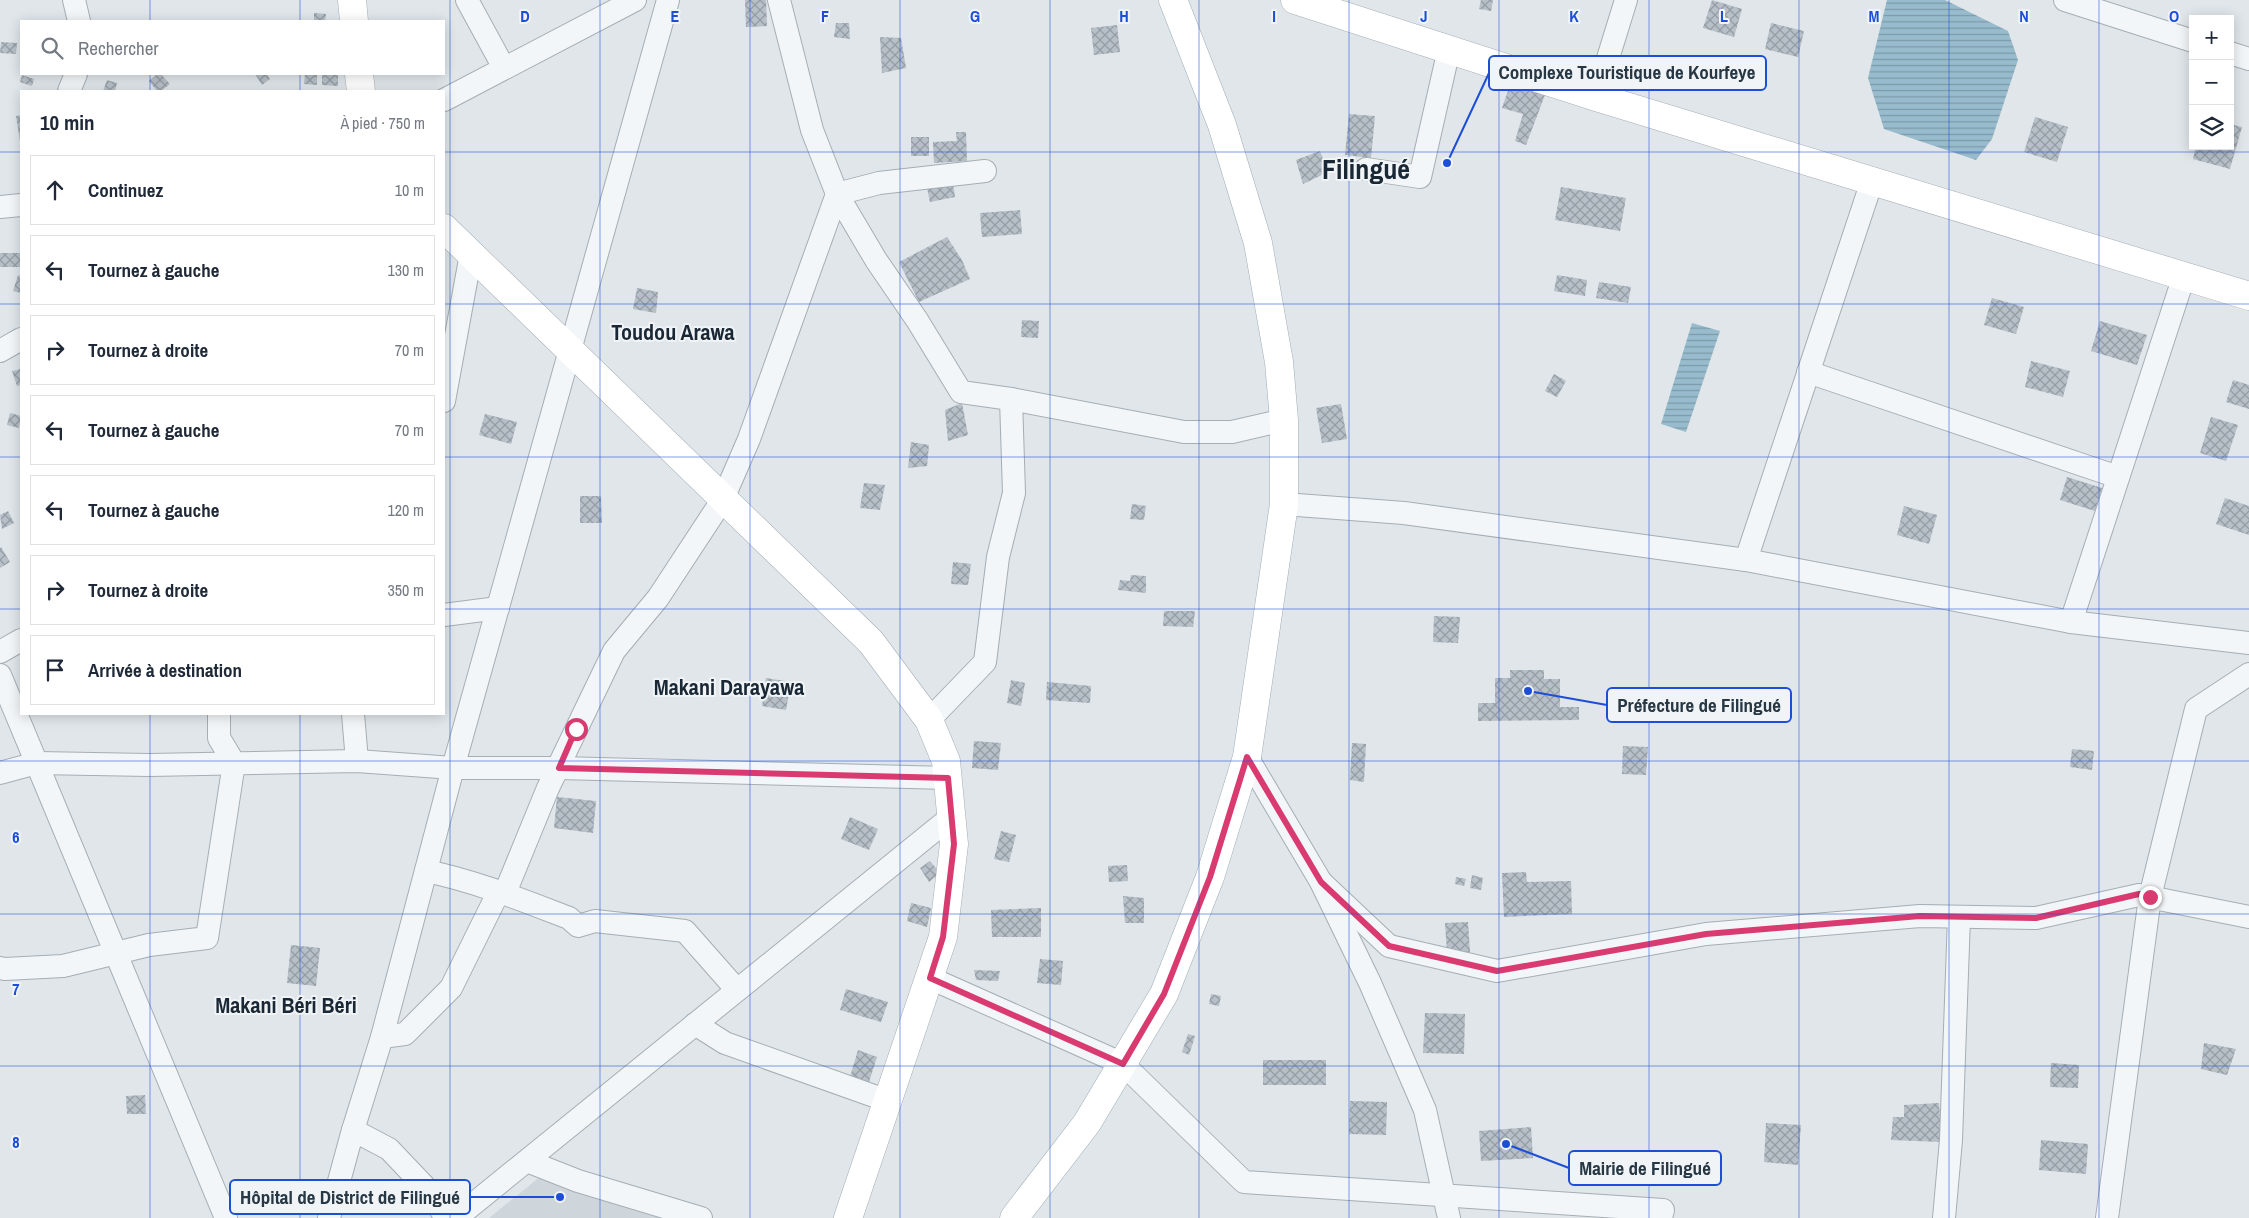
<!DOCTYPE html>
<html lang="fr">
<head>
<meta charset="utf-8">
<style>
	:root { --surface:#fff; --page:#f6f6f7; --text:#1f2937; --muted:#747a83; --line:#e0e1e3 }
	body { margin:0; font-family:"Archivo Narrow",sans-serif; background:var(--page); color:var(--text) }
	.controls { position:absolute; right:15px; top:15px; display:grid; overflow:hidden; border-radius:0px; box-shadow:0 2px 12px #0003 }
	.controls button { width:45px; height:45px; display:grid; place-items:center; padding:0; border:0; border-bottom:1px solid var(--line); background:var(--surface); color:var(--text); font:25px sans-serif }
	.stop { position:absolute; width:15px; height:15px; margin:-11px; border:4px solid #d93b71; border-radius:50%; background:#fff }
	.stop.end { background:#d93b71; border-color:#fff; box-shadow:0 1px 5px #0008 }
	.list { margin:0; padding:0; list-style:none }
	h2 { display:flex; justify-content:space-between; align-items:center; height:65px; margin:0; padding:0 20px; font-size:21px }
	h2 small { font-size:16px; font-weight:400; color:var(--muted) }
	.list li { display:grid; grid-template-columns:32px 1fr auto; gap:15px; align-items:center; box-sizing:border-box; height:70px; margin:0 10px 10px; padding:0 10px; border:1px solid var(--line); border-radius:0px }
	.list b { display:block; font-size:19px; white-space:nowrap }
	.list em { font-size:16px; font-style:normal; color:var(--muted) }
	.icon { flex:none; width:28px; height:28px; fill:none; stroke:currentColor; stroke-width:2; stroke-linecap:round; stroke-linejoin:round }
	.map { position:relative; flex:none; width:2249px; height:1218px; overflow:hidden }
	.search { position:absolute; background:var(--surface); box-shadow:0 2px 12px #0003; left:20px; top:20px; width:425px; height:55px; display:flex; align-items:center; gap:12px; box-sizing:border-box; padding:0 18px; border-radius:0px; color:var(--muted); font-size:19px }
	.panel { position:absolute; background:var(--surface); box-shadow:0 2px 12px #0003; left:20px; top:90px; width:425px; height:625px; border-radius:0px }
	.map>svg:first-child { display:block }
</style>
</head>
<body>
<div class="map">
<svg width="2249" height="1218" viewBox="0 0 2249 1218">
	<defs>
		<pattern id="water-rules" width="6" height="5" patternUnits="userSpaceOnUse" patternTransform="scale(1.25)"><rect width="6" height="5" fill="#98bccd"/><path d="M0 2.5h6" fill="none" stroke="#7c9aa8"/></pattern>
		<pattern id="building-cross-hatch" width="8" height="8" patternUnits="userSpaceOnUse" patternTransform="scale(1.25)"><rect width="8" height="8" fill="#b7c0c8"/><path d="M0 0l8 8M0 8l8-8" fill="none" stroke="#959da4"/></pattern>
	</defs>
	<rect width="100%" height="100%" fill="#e0e6ea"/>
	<!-- built -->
	<polygon fill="#ced6dc" points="541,1176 670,1218 489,1218"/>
	<!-- water -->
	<g fill="url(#water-rules)">
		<polygon points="1887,0 1945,0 2008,31 2018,60 1992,139 1976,160 1884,129 1868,78"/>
		<polygon points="1692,323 1720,331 1686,432 1661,424"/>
	</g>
	<!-- building -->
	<g fill="url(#building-cross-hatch)">
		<polygon points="745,0 766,0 767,26 746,27"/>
		<polygon points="1481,0 1493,0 1491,11 1479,9"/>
		<polygon points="1712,0 1742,9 1734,37 1703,28"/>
		<polygon points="314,13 326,14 325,21 314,21"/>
		<polygon points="836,23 849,23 850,39 834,37"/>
		<polygon points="1771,23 1804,31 1798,57 1765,49"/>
		<polygon points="1117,25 1120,52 1094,55 1091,28"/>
		<polygon points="880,37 901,38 906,68 882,73"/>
		<polygon points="1,42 17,43 16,54 0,53"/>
		<polygon points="157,74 161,74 170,84 161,91 157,91 149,81"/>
		<polygon points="255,74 267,74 270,79 262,85"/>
		<polygon points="305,74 317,74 317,85 304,84"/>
		<polygon points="322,74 338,74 338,86 322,85"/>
		<polygon points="22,75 34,79 32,86 20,82"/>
		<polygon points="107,80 117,83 115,91 103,91"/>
		<polygon points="1511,82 1545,95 1526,145 1515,141 1523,114 1502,108"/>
		<polygon points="1349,114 1375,116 1371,158 1345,155"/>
		<polygon points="21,115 21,141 20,141 16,116"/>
		<polygon points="2035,117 2068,127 2057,162 2024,152"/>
		<polygon points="2230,124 2242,127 2230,169 2193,159 2196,146 2230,146"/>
		<polygon points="956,132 966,132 967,161 934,163 933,142 957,141"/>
		<rect x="911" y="137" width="18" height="19"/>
		<polygon points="1320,151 1328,172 1303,184 1296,160"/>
		<polygon points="953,183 955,197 930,202 927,188"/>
		<polygon points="1561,187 1626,198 1620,231 1555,220"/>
		<polygon points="1020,210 1022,234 982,237 980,213"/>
		<polygon points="947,237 962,260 970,279 919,302 899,262"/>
		<rect x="0" y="253" width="20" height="14"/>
		<polygon points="18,275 21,276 21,293 13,291"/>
		<polygon points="1557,275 1587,280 1585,296 1554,291"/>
		<polygon points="1599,282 1631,287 1628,303 1596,298"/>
		<polygon points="637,288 658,292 656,313 633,309"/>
		<polygon points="1992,298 2024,307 2016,334 1984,325"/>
		<polygon points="1022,320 1039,321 1038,338 1021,337"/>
		<polygon points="2100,321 2147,335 2137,365 2091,351"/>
		<polygon points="2031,361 2070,371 2063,397 2025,387"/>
		<polygon points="21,369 21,385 17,386 12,371"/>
		<polygon points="1554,374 1566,381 1557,397 1545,391"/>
		<polygon points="2233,380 2249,385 2249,409 2226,402"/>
		<polygon points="962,403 968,435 948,441 945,410"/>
		<polygon points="1341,404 1347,439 1322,443 1316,408"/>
		<polygon points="10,413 21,416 19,428 7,425"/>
		<polygon points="485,414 517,422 511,444 479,435"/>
		<polygon points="2211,417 2238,425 2226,461 2200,453"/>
		<polygon points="911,442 929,445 927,466 908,468"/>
		<polygon points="2067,477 2102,488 2095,511 2060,500"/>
		<polygon points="864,483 885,485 880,510 860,508"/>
		<polygon points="580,496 601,496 602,523 580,523"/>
		<polygon points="2225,498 2249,506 2249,535 2216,524"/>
		<polygon points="1132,504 1146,506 1144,520 1130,519"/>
		<polygon points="1904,506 1937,515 1929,544 1897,535"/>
		<polygon points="8,511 14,523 2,529 0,515"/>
		<polygon points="1,547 10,562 0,568 0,548"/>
		<polygon points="953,562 971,564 968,585 951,584"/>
		<polygon points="1131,575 1146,576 1146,593 1118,590 1120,580 1130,581"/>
		<polygon points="1164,611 1195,611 1193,627 1163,626"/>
		<polygon points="1434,616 1460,617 1458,643 1433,642"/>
		<polygon points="1510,670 1544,670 1544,679 1560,679 1560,707 1579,707 1579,720 1478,721 1478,703 1495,703 1495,678 1510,678"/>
		<polygon points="766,678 791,682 786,710 762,706"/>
		<polygon points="1011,680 1025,683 1021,706 1007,703"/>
		<polygon points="1047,682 1091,686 1090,703 1046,700"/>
		<polygon points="974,741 1001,743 998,770 972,768"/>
		<polygon points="1352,743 1366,744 1364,782 1350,780"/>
		<polygon points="1623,746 1648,747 1646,775 1622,774"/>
		<polygon points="2072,749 2094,751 2092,770 2070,767"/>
		<polygon points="557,797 596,801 593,833 554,828"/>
		<polygon points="850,817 878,829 869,850 841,839"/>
		<polygon points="1001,831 1016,835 1009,862 994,859"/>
		<polygon points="930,861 940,873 929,882 920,868"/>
		<polygon points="1127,865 1128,881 1109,882 1108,866"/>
		<polygon points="1526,872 1527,882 1571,881 1572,914 1504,917 1502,873"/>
		<polygon points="1472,875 1483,878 1481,890 1470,888"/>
		<polygon points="1456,877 1466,879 1464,886 1455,884"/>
		<polygon points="1123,896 1144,898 1144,923 1125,923"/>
		<polygon points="911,903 931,908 927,927 907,921"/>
		<polygon points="1041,908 1041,937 992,937 991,910"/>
		<polygon points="1468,922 1470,952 1447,953 1445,923"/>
		<polygon points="291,945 320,948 316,986 287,983"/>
		<polygon points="1040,959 1063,961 1061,985 1037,983"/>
		<polygon points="974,970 1000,971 998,981 976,980"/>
		<polygon points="846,989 888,1002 881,1022 840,1010"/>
		<polygon points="1211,994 1221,996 1219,1006 1209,1004"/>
		<polygon points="1425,1013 1465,1014 1464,1054 1423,1053"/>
		<polygon points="1188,1034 1195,1036 1189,1055 1182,1052"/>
		<polygon points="2204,1043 2236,1049 2227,1075 2201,1069"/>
		<polygon points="858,1050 877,1057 869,1082 850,1077"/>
		<rect x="1263" y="1060" width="63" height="25"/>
		<polygon points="2051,1063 2079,1065 2078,1088 2050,1087"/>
		<polygon points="145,1095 146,1114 127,1114 126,1096"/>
		<polygon points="1350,1101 1387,1102 1386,1135 1349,1134"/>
		<polygon points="1939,1103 1942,1142 1891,1140 1893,1117 1904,1117 1904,1105"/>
		<polygon points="1766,1123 1801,1125 1798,1165 1764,1162"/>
		<polygon points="1531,1127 1533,1158 1481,1161 1479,1131"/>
		<polygon points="2041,1140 2088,1144 2086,1174 2039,1170"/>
	</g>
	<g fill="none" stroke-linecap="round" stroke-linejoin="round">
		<!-- street casing -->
		<g stroke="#a5aeb5" stroke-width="24">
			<g id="street">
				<polyline points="74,0 79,21"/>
				<polyline points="467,0 504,68"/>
				<polyline points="779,0 812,130 837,194 876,260 917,320 961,392 1011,399 1014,493 998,557 985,662 929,720"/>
				<polyline points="2065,0 2193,41"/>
				<polyline points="2230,53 2249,59"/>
				<polyline points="69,91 76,74"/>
				<polyline points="1596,97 1626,0"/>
				<polyline points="444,100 635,0"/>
				<polyline points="1366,169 1420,177 1449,49"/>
				<polyline points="0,207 21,205"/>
				<polyline points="0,351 21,339"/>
				<polyline points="1808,372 2118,477"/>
				<polyline points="1011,399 1184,432 1232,432 1284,420"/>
				<polyline points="444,401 471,254"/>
				<polyline points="1284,504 1404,513 1746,560 2071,622 2249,643"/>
				<polyline points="1746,560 1872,181"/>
				<polyline points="444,615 498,608"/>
				<polyline points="2071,622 2184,276"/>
				<polyline points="0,652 21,640"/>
				<polyline points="0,675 226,1218"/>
				<polyline points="353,714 357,761"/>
				<polyline points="1247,757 1321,882 1370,983 1425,1110 1449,1218"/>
				<polyline points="0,773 37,763 149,765 357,761 453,768 559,768 948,778"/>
				<path d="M 426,871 C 475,881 522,900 569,918 L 578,926 L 595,921 L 685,931 L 737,990"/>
				<polyline points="1321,882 1389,946 1497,971 1706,934 1920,916 2036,918 2139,895 2249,917"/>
				<polyline points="0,968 5,969 63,966 149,945 207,938 234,763 219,738 219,714"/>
				<polyline points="930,978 1123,1064 1244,1182 1663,1210 1661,1218"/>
				<polyline points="695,1024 725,1043 888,1101"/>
				<polyline points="382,1037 405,1034 451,988 496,897 507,888 548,788 614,651 658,598 723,499 749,439 837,194 879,183 985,171"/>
				<polyline points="353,1130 389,1149 428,1190 446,1218"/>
				<polyline points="527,1161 578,1181 701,1218"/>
				<polyline points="329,1218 353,1130 382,1037 453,768 668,0"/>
				<polyline points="456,1218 951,817"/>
				<polyline points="1944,1218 1951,1140 1959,917"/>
				<polyline points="2107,1218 2150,897 2196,709 2249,674"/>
			</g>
		</g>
		<!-- secondary casing -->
		<g stroke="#a5aeb5" stroke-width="29">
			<g id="secondary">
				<polyline points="352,0 354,21"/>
				<polyline points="1295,0 1596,97 2249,296"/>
				<polyline points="359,74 361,91"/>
				<polyline points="444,228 871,642 929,720 946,761 954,844 943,937 848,1218"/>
			</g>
		</g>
		<!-- primary casing -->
		<g stroke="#9eadb7" stroke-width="29">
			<polyline id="primary" points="1014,1218 1087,1123 1164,994 1210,877 1247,757 1284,504 1284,420 1279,362 1258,243 1222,125 1173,0"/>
		</g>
		<!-- street -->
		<use href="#street" stroke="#f3f6f8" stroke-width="22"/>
		<!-- secondary -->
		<use href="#secondary" stroke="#fff" stroke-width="28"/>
		<!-- primary -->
		<use href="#primary" stroke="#fff" stroke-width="28"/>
	</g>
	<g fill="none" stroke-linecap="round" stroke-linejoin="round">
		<!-- route -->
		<polyline stroke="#d93b71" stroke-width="6" points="576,729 559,768 948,778 954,844 943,937 930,978 1123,1064 1164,994 1210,877 1247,757 1321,882 1389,946 1497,971 1706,934 1920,916 2036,918 2139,894 2150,897"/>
	</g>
	<!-- grid -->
	<path fill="none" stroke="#1d4ed8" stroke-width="1" stroke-opacity="0.55" d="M 150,0 L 150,21M 300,0 L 300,21M 450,0 L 450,1218M 600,0 L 600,1218M 750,0 L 750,1218M 900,0 L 900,1218M 1050,0 L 1050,1218M 1199,0 L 1199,1218M 1349,0 L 1349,1218M 1499,0 L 1499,1218M 1649,0 L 1649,1218M 1799,0 L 1799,1218M 1949,0 L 1949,1218M 2099,0 L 2099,1218M 150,74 L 150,91M 300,74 L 300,91M 0,152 L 21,152M 444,152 L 2249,152M 0,304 L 21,304M 444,304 L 2249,304M 0,457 L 21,457M 444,457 L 2249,457M 0,609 L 21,609M 444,609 L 2249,609M 150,714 L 150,1218M 300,714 L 300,1218M 0,761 L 2249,761M 0,914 L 2249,914M 0,1066 L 2249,1066"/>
	<g text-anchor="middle" stroke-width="4" stroke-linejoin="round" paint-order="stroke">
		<!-- district labels -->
		<g font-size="22" font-weight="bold" fill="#1a2734" stroke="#f0f4f7">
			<text x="673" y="340">Toudou Arawa</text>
			<text x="729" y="695">Makani Darayawa</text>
			<text x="286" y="1013">Makani Béri Béri</text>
		</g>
		<!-- town labels -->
		<g font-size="28" font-weight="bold" fill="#1a2734" stroke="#f0f4f7">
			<text x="1366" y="179">Filingué</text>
		</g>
	</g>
	<g font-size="16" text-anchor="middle" font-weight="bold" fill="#1d4ed8" stroke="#f0f4f7" stroke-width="4" stroke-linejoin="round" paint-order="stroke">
		<text x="525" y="22">D</text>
		<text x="675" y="22">E</text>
		<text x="825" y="22">F</text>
		<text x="975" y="22">G</text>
		<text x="1124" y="22">H</text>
		<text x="1274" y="22">I</text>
		<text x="1424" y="22">J</text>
		<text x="1574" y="22">K</text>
		<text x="1724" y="22">L</text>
		<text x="1874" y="22">M</text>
		<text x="2024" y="22">N</text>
		<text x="2174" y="22">O</text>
		<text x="16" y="843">6</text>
		<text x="16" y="995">7</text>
		<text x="16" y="1148">8</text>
	</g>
	<!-- callouts -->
	<path fill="none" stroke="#1d4ed8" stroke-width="2" d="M1447 163L1489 73M1528 691L1607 705M1506 1144L1569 1168M560 1197L470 1197"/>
	<g fill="#1d4ed8" stroke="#f0f4f7" stroke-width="2">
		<circle cx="1447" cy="163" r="5"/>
		<circle cx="1528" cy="691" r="5"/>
		<circle cx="1506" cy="1144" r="5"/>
		<circle cx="560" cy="1197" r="5"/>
	</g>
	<g fill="#f0f4f7" stroke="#1d4ed8" stroke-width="2">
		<rect x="1489" y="56" width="277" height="34" rx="5"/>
		<rect x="1607" y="688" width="184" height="34" rx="5"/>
		<rect x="1569" y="1151" width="152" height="34" rx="5"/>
		<rect x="230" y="1180" width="240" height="34" rx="5"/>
	</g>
	<g font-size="19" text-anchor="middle" font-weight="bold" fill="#273743">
		<text x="1627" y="79">Complexe Touristique de Kourfeye</text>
		<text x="1699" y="712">Préfecture de Filingué</text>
		<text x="1645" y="1175">Mairie de Filingué</text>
		<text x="350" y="1204">Hôpital de District de Filingué</text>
	</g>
</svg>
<div class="controls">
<button>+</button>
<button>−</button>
<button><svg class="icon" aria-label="layers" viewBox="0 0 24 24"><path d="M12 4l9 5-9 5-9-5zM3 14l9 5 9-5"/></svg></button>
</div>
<div class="stop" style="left:576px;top:729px"></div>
<div class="stop end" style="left:2150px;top:897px"></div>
<div class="search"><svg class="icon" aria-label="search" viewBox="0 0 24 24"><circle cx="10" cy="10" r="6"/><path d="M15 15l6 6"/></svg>Rechercher</div>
<section class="panel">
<h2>10 min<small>À pied · 750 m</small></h2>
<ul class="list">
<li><svg class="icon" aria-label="ahead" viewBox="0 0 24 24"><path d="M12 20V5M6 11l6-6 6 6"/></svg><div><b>Continuez</b></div><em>10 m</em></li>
<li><svg class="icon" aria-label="left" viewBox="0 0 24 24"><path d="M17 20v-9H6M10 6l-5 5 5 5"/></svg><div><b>Tournez à gauche</b></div><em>130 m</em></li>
<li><svg class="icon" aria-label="right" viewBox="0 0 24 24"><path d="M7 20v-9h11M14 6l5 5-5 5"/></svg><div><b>Tournez à droite</b></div><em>70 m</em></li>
<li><svg class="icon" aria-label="left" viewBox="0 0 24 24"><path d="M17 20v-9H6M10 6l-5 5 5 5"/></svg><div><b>Tournez à gauche</b></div><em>70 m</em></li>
<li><svg class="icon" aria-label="left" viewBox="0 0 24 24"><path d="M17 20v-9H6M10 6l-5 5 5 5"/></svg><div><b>Tournez à gauche</b></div><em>120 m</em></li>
<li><svg class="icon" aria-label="right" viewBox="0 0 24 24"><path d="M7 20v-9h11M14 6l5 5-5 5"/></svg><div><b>Tournez à droite</b></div><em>350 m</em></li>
<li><svg class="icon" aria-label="arrive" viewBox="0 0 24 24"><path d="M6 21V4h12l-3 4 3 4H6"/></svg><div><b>Arrivée à destination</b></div></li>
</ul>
</section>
</div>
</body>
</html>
